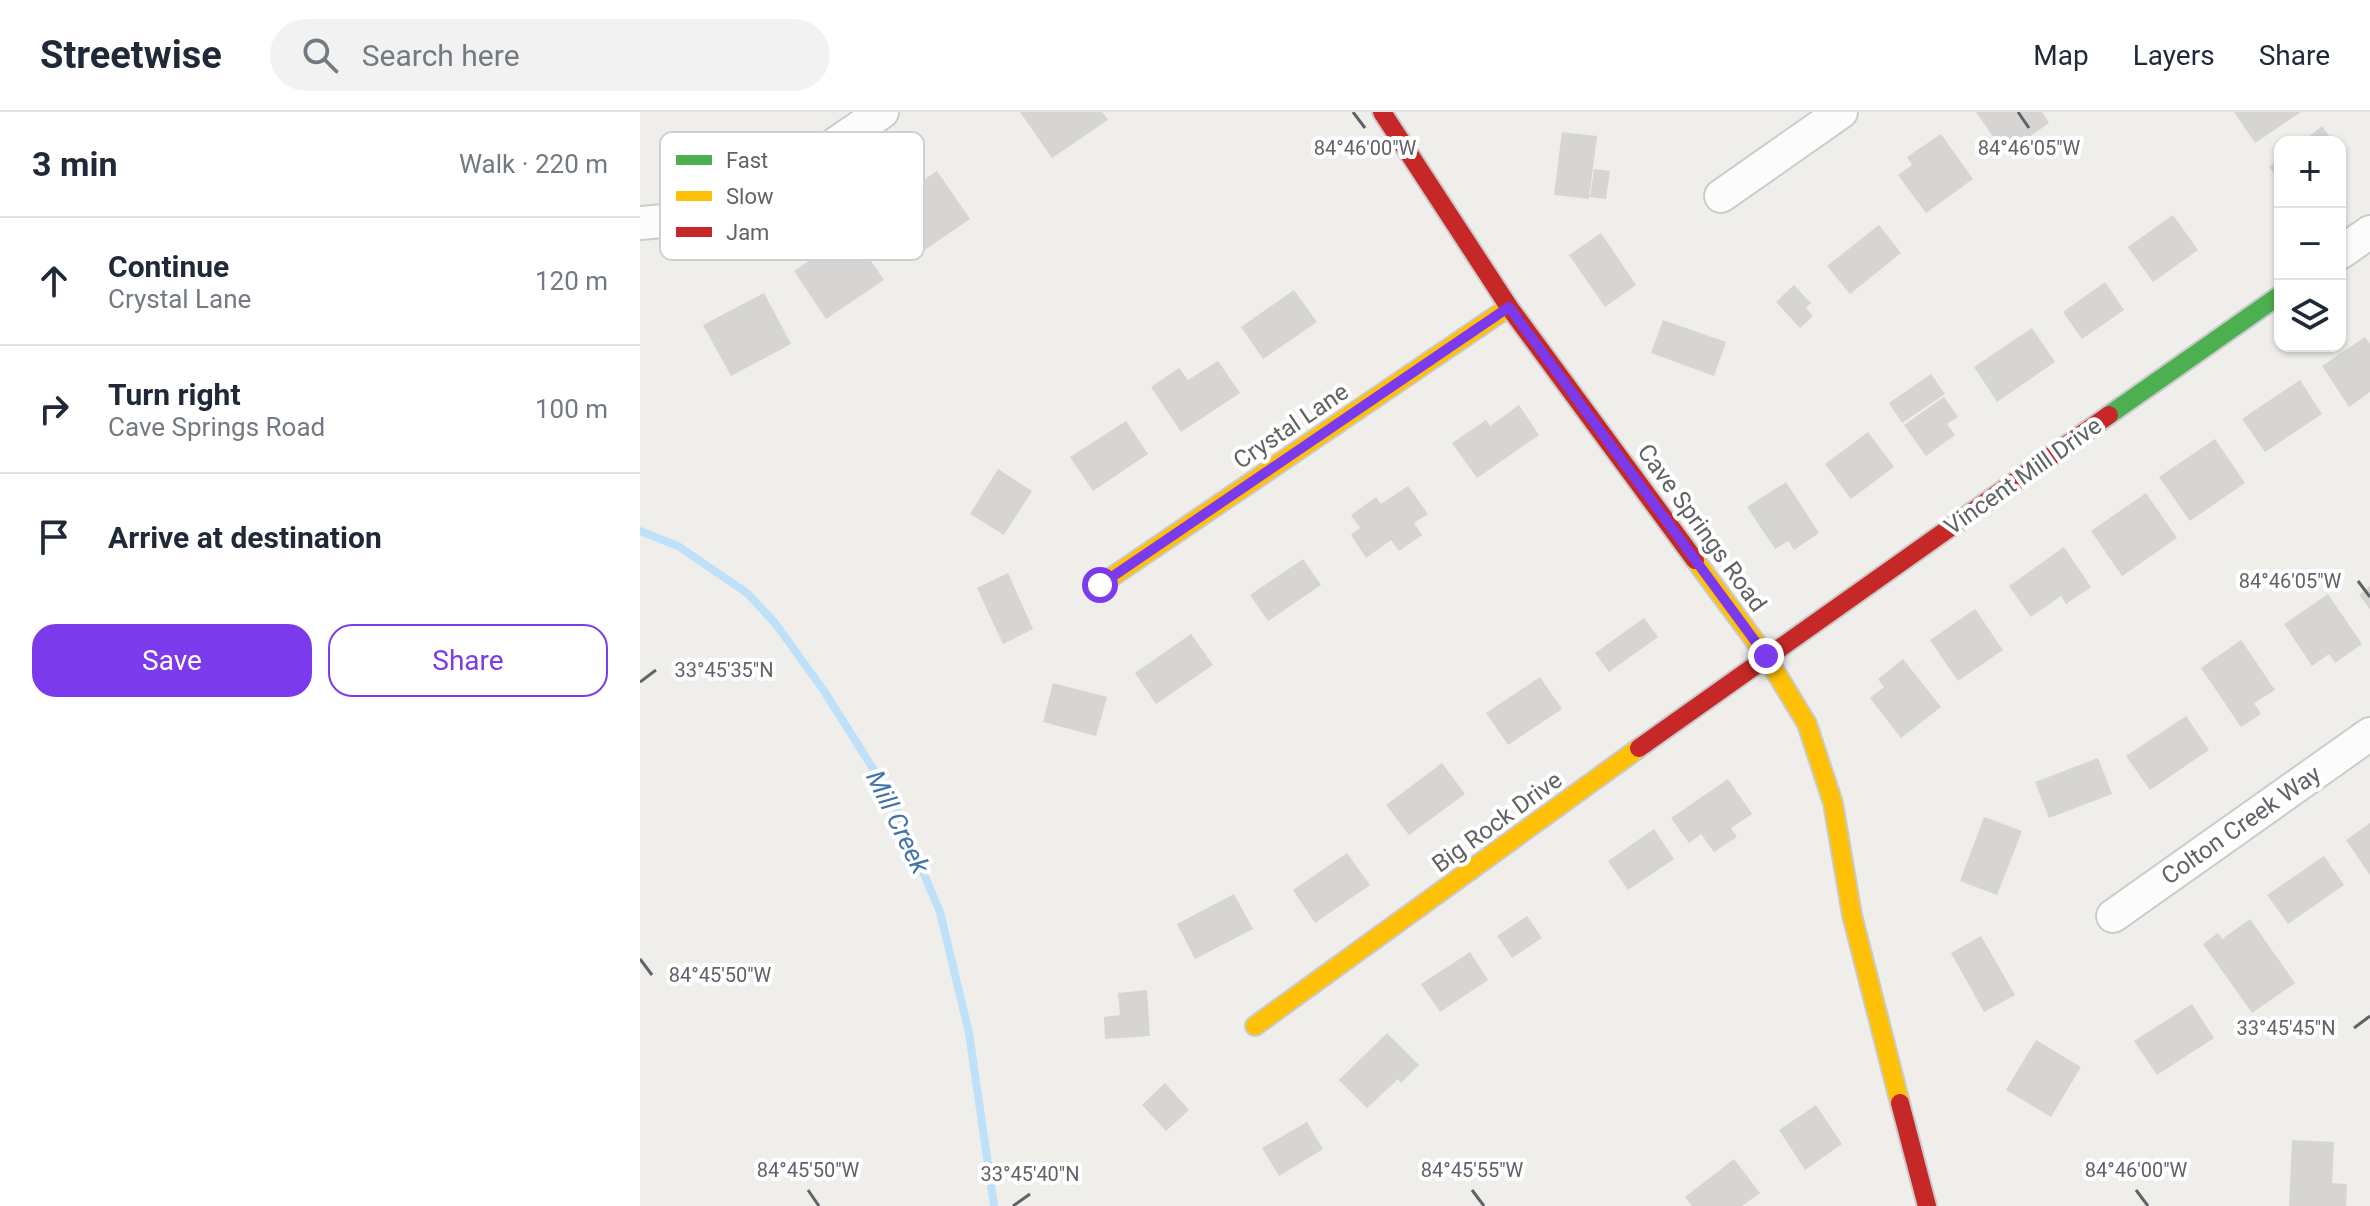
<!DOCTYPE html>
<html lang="en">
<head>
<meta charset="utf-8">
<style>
	:root { --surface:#fff; --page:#f2f2f3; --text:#1f2937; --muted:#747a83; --line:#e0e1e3; --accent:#7c3aed }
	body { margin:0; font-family:Roboto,sans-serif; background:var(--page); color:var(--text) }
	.controls { position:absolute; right:24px; top:24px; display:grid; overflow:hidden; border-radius:16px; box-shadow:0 2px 6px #0004 }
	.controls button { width:72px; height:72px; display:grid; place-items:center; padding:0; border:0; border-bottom:2px solid var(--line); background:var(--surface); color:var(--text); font:40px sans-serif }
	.stop { position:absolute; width:24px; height:24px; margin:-18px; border:6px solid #7c3aed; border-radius:50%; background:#fff }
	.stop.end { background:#7c3aed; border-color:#fff; box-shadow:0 2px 8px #0008 }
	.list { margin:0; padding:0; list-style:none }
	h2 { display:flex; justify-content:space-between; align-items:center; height:104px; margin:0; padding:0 32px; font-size:34px }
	h2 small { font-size:26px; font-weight:400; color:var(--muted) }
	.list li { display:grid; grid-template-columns:52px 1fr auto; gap:24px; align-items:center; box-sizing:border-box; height:128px; padding:0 32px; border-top:2px solid var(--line) }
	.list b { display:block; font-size:30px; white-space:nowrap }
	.list p { margin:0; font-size:26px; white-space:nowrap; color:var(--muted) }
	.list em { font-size:26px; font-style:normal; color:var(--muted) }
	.actions { display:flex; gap:16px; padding:24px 32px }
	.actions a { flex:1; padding:18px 0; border:2px solid var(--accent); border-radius:24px; text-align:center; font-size:28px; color:var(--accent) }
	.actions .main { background:var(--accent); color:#fff }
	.icon { flex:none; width:44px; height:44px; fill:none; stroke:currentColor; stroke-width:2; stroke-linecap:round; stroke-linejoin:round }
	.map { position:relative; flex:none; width:1730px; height:1094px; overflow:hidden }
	header { display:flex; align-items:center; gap:48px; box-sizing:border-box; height:112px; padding:0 40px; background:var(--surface); border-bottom:2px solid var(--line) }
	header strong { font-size:38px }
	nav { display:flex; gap:44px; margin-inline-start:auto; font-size:28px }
	.search { width:560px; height:72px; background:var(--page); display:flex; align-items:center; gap:20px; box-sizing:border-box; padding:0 28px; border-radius:44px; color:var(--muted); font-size:30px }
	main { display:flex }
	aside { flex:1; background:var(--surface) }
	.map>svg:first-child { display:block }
</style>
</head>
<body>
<header>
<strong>Streetwise</strong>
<div class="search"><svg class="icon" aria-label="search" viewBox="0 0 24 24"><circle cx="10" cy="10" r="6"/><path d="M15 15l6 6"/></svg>Search here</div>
<nav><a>Map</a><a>Layers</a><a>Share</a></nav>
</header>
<main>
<aside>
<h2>3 min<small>Walk · 220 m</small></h2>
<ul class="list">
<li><svg class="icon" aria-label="ahead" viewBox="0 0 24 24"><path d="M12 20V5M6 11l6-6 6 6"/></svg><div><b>Continue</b><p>Crystal Lane</p></div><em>120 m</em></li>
<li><svg class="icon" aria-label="right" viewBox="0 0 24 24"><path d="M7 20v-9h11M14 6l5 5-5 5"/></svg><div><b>Turn right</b><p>Cave Springs Road</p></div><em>100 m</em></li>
<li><svg class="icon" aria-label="arrive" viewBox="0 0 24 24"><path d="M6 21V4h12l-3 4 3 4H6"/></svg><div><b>Arrive at destination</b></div></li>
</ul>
<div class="actions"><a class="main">Save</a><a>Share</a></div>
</aside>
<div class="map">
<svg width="1730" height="1094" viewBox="0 0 1730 1094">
	<rect width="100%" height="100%" fill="#efeeea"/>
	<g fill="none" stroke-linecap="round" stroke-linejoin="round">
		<!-- stream -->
		<polyline stroke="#bfe0f9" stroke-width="8" points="0,419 38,434 107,481 135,511 184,579 251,685 300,800 329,921 354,1094"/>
	</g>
	<!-- building -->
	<g fill="#d6d5d3">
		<polygon points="380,0 462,0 468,8 412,46"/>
		<polygon points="1336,0 1402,0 1409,11 1365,42"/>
		<polygon points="1594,0 1661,0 1615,31"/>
		<polygon points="1682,14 1694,30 1662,30"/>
		<polygon points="922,20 957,24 949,87 914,83"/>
		<polygon points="1301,22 1333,67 1286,101 1258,63 1272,53 1267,45"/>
		<polygon points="1640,47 1640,69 1629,55"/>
		<polygon points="954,57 970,59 966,87 950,85"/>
		<polygon points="297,59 330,107 273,146 240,98"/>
		<polygon points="1533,103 1558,138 1513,170 1488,135"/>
		<polygon points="1239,113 1261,141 1210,182 1187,154"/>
		<polygon points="211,120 244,168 186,207 154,159"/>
		<polygon points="961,121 996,173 965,195 929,143"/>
		<polygon points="1465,170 1484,198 1442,227 1423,200"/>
		<polygon points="1154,173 1171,191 1166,196 1173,204 1160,216 1136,190"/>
		<polygon points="654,178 677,210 623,247 601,215"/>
		<polygon points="124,181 151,232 91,264 63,213"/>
		<polygon points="1023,208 1086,230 1074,264 1011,241"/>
		<polygon points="1392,216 1415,250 1357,290 1334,255"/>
		<polygon points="1725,225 1730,232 1730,280 1709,295 1682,254"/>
		<polygon points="578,249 600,281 541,320 511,275 539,256 548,268"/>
		<polygon points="1291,262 1305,282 1262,311 1249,291"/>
		<polygon points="1660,268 1682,302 1625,340 1602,307"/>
		<polygon points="1304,285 1318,305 1307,312 1315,323 1286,344 1264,313"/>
		<polygon points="879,293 899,323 837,366 812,331 846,308 850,314"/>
		<polygon points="486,309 508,342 453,379 430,345"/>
		<polygon points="1228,320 1254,355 1211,387 1185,352"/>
		<polygon points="1575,327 1605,371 1550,409 1519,365"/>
		<polygon points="358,357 392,379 364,423 330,402"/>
		<polygon points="1146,370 1179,421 1154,438 1148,429 1135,437 1107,395"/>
		<polygon points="768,374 788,402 774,411 782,423 759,439 751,428 726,446 711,423 720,416 711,403 736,385 741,392"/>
		<polygon points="1506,381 1537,426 1482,464 1451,419"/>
		<polygon points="1424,435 1451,475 1426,492 1421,484 1391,505 1369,474"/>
		<polygon points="663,447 681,473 628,509 610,483"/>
		<polygon points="368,461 393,517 363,532 337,476"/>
		<polygon points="1730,474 1730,497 1719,483"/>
		<polygon points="1688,482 1722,532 1695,551 1689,542 1672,554 1644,512"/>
		<polygon points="1335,497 1363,538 1318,569 1290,528"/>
		<polygon points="1004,506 1018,525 969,560 955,541"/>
		<polygon points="551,522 573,553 516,592 495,561"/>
		<polygon points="1601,528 1635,578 1614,591 1621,602 1601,615 1561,556"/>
		<polygon points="1263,547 1301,595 1261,626 1230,586 1244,575 1238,567"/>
		<polygon points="900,565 922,597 868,633 846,601"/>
		<polygon points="413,571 467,585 456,624 403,610"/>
		<polygon points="1546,604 1569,638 1510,678 1486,644"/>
		<polygon points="1458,646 1472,682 1409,706 1395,670"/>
		<polygon points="802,651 825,682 769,723 746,693"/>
		<polygon points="1088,667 1112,702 1091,716 1097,725 1074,740 1061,722 1049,731 1031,706"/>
		<polygon points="1344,705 1382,719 1357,783 1320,769"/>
		<polygon points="1730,711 1730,763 1706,728"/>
		<polygon points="1014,717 1034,747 988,778 968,749"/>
		<polygon points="707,741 730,773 675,811 653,778"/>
		<polygon points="1684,744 1704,773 1648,812 1627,783"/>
		<polygon points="594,782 613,817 555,847 537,812"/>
		<polygon points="887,804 902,826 872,846 857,824"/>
		<polygon points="1610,807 1655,871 1612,901 1563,832 1578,821 1582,827"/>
		<polygon points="1341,824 1375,883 1344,900 1311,841"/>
		<polygon points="830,840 848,868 800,900 781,872"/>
		<polygon points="507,878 510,924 465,927 464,905 480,903 478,881"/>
		<polygon points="1552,892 1574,926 1517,963 1494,929"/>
		<polygon points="747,921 779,953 761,971 758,967 727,996 699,968"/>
		<polygon points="1396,928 1441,955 1411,1005 1366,978"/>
		<polygon points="525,971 549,998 526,1019 502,993"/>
		<polygon points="1176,993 1202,1032 1165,1058 1139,1018"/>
		<polygon points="667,1010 683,1037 639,1064 622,1036"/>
		<polygon points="1652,1028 1694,1030 1692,1071 1707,1072 1706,1094 1649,1094"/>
		<polygon points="1094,1047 1120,1081 1102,1094 1052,1094 1045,1085"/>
	</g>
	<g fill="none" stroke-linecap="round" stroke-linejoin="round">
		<!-- street casing -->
		<g stroke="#cbcccc" stroke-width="36">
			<g id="street">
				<polyline points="1081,84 1201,0"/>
				<polyline points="0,111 92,103 242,0"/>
				<polyline points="1700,141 1730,120"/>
				<polyline points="1473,804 1730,622"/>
			</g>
		</g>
		<!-- fast casing -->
		<g stroke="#cacacb" stroke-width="22">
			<polyline id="fast" points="1469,303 1640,183"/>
		</g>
		<!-- slow casing -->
		<g stroke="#cacacb" stroke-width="22">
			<g id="slow">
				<polyline points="1055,448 1126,544 1167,612 1193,691 1212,803 1260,991"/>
				<polyline points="460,473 869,195"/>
				<polyline points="615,914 999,636"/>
			</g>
		</g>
		<!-- jam casing -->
		<g stroke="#cacacb" stroke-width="22">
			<g id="jam">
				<polyline points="742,0 869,195 1055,448"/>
				<polyline points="999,636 1469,303"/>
				<polyline points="1260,991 1287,1094"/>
			</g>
		</g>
		<!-- street -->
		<use href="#street" stroke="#fdfcfc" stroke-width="32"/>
		<!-- fast -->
		<use href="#fast" stroke="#4caf50" stroke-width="18"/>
		<!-- slow -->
		<use href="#slow" stroke="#ffc107" stroke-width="18"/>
		<!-- jam -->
		<use href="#jam" stroke="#c62828" stroke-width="18"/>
	</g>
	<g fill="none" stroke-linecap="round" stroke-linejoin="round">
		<!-- route -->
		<polyline stroke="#7c3aed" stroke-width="10" points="460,473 869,195 1126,544"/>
	</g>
	<!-- ticks -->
	<path fill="none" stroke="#5f6368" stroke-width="3" d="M 713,0 L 725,16M 1378,0 L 1389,16M 1718,469 L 1730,485M 0,570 L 16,558M 0,847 L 12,863M 1714,916 L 1730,904M 168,1078 L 179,1094M 832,1078 L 844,1094M 1496,1078 L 1508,1094M 373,1094 L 390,1082"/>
	<g text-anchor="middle" stroke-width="8" stroke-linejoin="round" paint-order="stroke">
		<!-- street labels -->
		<g font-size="24" fill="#5f6368" stroke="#fff">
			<text transform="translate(651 314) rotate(-34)" y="8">Crystal Lane</text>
			<text transform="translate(1383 364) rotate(-35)" y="8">Vincent Mill Drive</text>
			<text transform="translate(1062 416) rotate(54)" y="8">Cave Springs Road</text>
			<text transform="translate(857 710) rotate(-36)" y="8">Big Rock Drive</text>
			<text transform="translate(1601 713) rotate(-35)" y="8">Colton Creek Way</text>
		</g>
		<!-- water labels -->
		<g font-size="26" font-style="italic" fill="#4174aa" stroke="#fff">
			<text transform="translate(258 710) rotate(64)" y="9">Mill Creek</text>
		</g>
	</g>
	<!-- legend -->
	<rect x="20" y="20" width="264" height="128" rx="12" fill="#fff" stroke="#cfd0d2" stroke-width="2"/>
	<rect x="36" y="43" width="36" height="10" fill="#4caf50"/>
	<rect x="36" y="79" width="36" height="10" fill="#ffc107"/>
	<rect x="36" y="115" width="36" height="10" fill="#c62828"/>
	<g font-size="22" fill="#5f6368">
		<text x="86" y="56">Fast</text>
		<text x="86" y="92">Slow</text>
		<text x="86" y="128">Jam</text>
	</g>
	<g font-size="20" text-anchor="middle" fill="#5f6368" stroke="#fff" stroke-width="8" stroke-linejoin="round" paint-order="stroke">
		<text x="725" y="43">84°46'00"W</text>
		<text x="1389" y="43">84°46'05"W</text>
		<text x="1650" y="476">84°46'05"W</text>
		<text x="84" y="565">33°45'35"N</text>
		<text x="80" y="870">84°45'50"W</text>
		<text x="1646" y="923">33°45'45"N</text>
		<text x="168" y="1065">84°45'50"W</text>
		<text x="832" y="1065">84°45'55"W</text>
		<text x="1496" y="1065">84°46'00"W</text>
		<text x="390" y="1069">33°45'40"N</text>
	</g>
</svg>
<div class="controls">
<button>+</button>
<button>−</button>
<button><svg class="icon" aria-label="layers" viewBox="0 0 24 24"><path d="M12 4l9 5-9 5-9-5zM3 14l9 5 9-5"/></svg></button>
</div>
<div class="stop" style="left:460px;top:473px"></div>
<div class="stop end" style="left:1126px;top:544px"></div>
</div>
</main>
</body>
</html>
